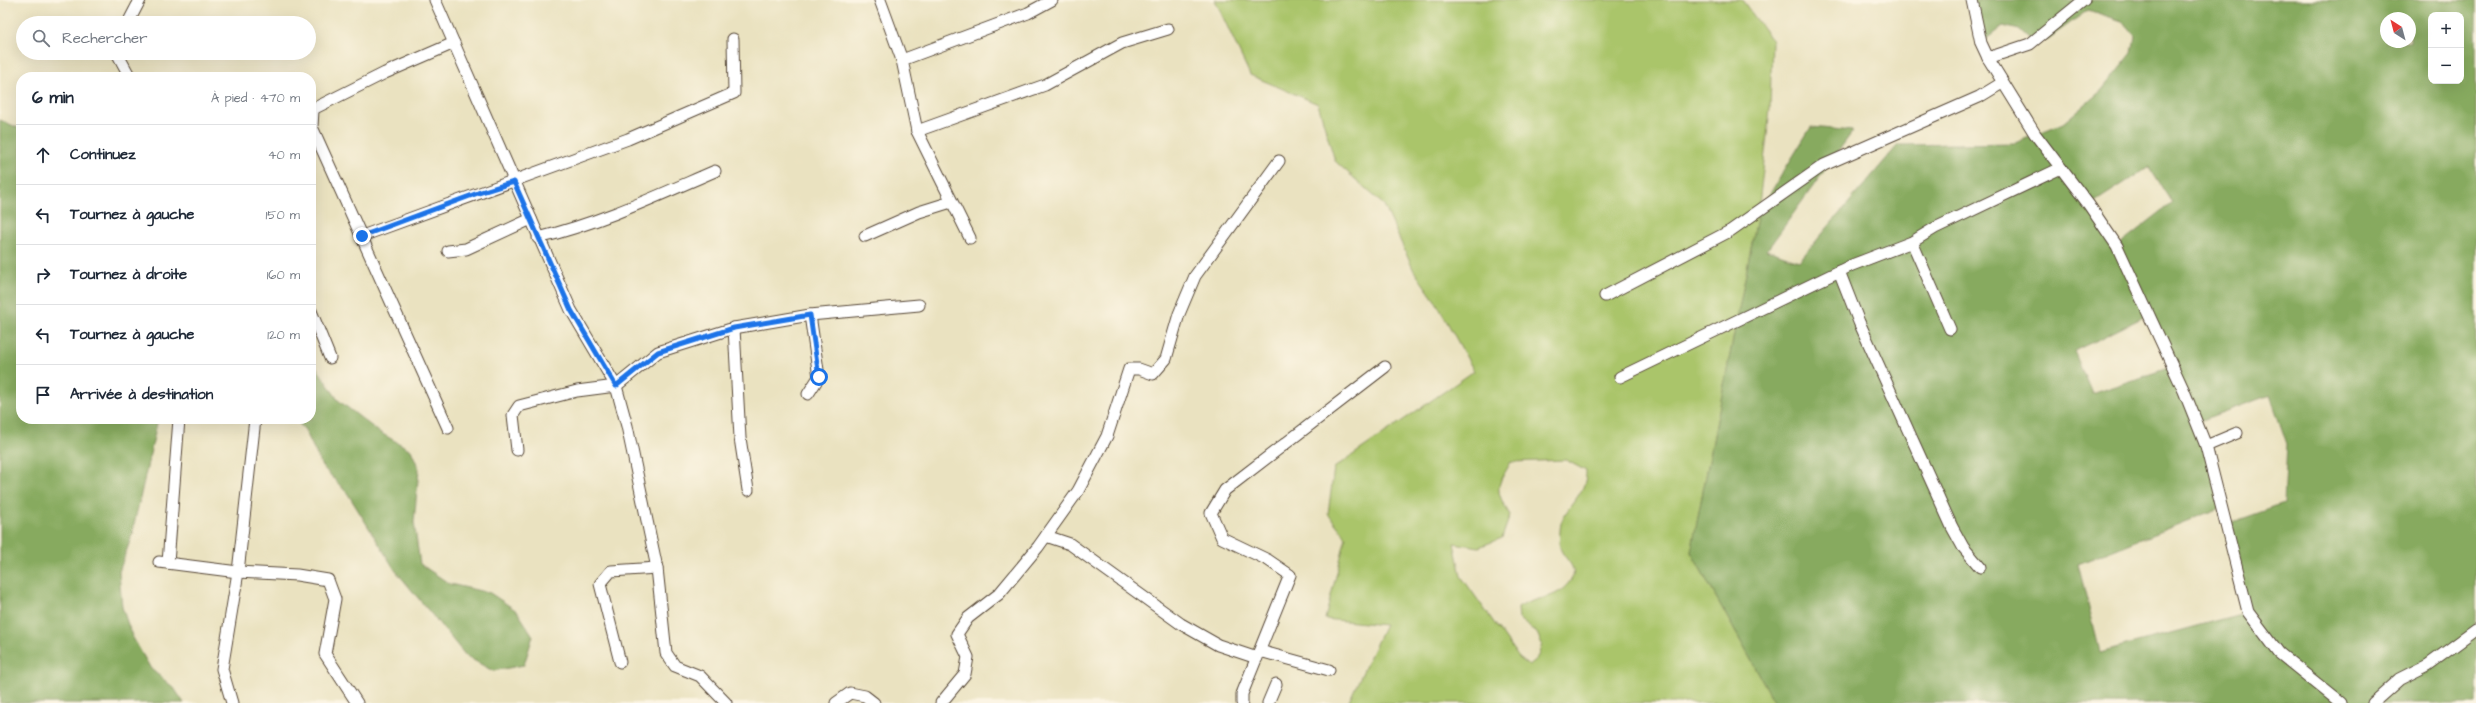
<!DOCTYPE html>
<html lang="fr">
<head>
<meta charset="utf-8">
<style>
	:root { --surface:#fff; --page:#f2f2f3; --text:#1f2937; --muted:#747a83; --line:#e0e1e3 }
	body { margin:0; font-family:"Architects Daughter",sans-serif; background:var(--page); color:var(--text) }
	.controls { position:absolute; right:12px; top:12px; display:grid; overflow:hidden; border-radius:8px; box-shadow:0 4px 16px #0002 }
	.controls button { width:36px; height:36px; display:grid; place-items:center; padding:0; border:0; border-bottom:1px solid var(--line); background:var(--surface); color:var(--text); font:20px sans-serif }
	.compass { position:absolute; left:2380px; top:12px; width:36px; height:36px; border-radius:50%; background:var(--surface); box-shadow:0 4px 16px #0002; rotate:324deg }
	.stop { position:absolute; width:12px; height:12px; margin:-9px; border:3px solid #1a73e8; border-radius:50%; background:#fff }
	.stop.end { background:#1a73e8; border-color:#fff; box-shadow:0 1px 4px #0008 }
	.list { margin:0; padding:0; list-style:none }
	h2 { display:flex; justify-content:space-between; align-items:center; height:52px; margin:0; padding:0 16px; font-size:17px }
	h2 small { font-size:13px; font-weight:400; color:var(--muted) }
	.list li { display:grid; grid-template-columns:26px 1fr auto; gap:12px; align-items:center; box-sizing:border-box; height:60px; padding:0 16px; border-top:1px solid var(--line) }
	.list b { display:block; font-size:15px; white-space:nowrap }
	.list em { font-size:13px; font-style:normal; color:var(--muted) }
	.icon { flex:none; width:22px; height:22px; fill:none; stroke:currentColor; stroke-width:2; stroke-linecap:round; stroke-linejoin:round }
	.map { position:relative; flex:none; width:2476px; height:703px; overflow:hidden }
	.search { position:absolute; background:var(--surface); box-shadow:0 4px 16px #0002; left:16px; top:16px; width:300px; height:44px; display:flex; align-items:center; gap:10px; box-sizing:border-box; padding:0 14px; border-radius:22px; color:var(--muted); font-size:15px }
	.panel { position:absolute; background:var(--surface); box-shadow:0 4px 16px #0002; left:16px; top:72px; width:300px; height:352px; border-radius:16px }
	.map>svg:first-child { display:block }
</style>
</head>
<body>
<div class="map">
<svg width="2476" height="703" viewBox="0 0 2476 703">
	<rect width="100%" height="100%" fill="#fcf5e5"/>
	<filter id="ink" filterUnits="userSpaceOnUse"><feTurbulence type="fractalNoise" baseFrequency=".025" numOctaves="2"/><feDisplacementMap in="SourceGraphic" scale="8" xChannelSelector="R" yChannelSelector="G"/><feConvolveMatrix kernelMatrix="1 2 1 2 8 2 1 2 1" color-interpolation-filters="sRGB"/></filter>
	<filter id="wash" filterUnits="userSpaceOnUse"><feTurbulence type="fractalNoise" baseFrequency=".012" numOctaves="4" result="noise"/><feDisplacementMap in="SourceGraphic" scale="16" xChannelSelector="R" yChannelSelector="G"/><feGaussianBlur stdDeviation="0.9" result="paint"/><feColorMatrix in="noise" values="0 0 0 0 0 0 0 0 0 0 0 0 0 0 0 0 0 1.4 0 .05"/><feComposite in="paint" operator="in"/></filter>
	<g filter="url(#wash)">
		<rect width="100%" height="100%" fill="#eae2c0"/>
		<!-- green -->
		<path fill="#aac56b" stroke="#727844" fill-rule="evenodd" d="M 1215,0 L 1742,0 L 1772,40 L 1770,109 L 1758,213 L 1691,552 L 1775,703 L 1348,703 L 1385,625 L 1325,619 L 1346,537 L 1328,514 L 1334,468 L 1474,371 L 1436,302 L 1414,271 L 1384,205 L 1335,161 L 1318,104 L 1250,75 ZM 1566,460 L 1586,471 C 1587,494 1568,503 1561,523 C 1560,528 1559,541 1560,547 C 1562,558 1580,567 1571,580 C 1554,603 1538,594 1518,608 L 1519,619 L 1537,633 L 1542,644 L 1538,656 L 1530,666 L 1519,658 L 1461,576 L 1454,543 L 1479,547 L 1502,538 L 1510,515 C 1494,488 1496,488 1511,462 Z"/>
		<!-- forest -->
		<g fill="#87aa5f" stroke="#616a3e" fill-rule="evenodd">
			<path d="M 1972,0 L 2476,0 L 2476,703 L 1775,703 L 1691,552 L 1758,213 L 1811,127 L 1853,131 L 1767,250 L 1799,261 L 1898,145 L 2015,143 L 2063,123 L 2101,91 L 2132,53 L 2135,36 L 2122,21 L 2088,10 L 2048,39 L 2032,42 L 2019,30 L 2003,26 L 1981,43 ZM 2431,15 L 2461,15 L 2461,81 L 2431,81 ZM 2386,18 L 2410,18 L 2410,42 L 2386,42 ZM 2149,167 L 2172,203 L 2117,246 L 2090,205 ZM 2148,315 L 2172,367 L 2092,394 L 2074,351 ZM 2270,395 L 2287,444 L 2284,504 L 2227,524 L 2248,612 L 2100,652 L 2078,564 L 2222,507 L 2196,422 Z"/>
			<polygon points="0,120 21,129 21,419 158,419 131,538 119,572 122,607 132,636 151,669 174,688 184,703 0,703"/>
			<polygon points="311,359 338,400 379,432 411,450 419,469 414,522 420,564 450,584 490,593 517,611 533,636 524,665 493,671 466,656 395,570 348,494 322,466 305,430 295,419 311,419"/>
		</g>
	</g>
	<g filter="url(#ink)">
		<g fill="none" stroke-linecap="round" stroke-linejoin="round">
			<!-- minor casing -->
			<g stroke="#554636" stroke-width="13">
				<g id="minor">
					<polyline points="435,0 571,310 616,386 627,426 657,568 666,653 675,666 700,676 726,703"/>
					<polyline points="880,0 902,60 917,131 970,238"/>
					<polyline points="1972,0 1981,43 1988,58 2035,134 2089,205 2117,246 2184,391 2206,446 2248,612 2279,653 2341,703"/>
					<polyline points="128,23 140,0"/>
					<polyline points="117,53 130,77"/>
					<polyline points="1988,58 2030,44 2084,0"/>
					<polyline points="902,60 1028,13 1052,0"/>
					<polyline points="311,110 385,73 454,43"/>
					<polyline points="313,110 312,127 448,428"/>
					<polyline points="917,131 1045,85 1122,43 1168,29"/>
					<polyline points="362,236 628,139 734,93 733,39"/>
					<polyline points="865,236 919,212 951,202"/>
					<path d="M 538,238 C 600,223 657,196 715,171"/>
					<polyline points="1912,242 1950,329"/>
					<polyline points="448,251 466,249 531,219"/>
					<polyline points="1839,271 1859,322 1952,527 1963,547 1980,567"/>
					<polyline points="1605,296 1730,231 1824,165 1979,97 2002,83"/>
					<polyline points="311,311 330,358"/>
					<polyline points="734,328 740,438 748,490"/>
					<polyline points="1620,377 1852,265 1912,242 1935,228 2061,168"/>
					<polyline points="808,394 819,377 810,315"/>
					<polyline points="2206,446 2237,433"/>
					<polyline points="517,450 513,415 519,406 577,391 616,386 658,352 734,328 810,315 919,305"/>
					<polyline points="1046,536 1070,544 1181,624 1218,645 1257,658"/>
					<polyline points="159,562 238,572 297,575 328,580 335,599 325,654 357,703"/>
					<polyline points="168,563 179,419"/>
					<polyline points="1260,651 1329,670"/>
					<polyline points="620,662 600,584 611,571 657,568"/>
					<polyline points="232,703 222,669 238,572 255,419"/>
					<polyline points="836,703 850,693 865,696 874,703"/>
					<polyline points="941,703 965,674 968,657 957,634 968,618 999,594 1038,547 1078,491 1107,436 1129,369 1139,369 1153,374 1166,359 1179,314 1195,276 1279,161"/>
					<polyline points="1242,703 1242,694 1290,575 1268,560 1222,538 1211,513 1225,490 1385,367"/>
					<polyline points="1268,703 1276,684"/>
					<polyline points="2373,703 2400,679 2428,665 2476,630"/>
				</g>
			</g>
			<!-- minor -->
			<use href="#minor" stroke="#fff" stroke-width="11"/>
		</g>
	</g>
	<g fill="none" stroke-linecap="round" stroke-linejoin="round" filter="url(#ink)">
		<!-- route -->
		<polyline stroke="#1a73e8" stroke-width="5" points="362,236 478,193 514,182 571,310 616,386 658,352 734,328 810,315 819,377"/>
	</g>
</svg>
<div class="controls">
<button>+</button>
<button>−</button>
</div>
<svg class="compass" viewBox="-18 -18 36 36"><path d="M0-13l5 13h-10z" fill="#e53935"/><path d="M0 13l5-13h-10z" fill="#747a83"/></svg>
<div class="stop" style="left:819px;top:377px"></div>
<div class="stop end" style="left:362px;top:236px"></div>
<div class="search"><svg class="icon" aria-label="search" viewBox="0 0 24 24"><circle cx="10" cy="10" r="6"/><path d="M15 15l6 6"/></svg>Rechercher</div>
<section class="panel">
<h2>6 min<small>À pied · 470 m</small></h2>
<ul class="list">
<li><svg class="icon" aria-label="ahead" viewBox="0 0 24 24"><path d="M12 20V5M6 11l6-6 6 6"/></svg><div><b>Continuez</b></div><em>40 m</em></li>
<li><svg class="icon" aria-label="left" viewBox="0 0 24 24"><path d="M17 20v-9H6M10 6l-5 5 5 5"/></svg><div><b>Tournez à gauche</b></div><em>150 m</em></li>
<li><svg class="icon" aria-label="right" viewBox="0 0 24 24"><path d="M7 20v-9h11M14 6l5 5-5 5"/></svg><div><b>Tournez à droite</b></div><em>160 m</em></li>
<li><svg class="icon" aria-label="left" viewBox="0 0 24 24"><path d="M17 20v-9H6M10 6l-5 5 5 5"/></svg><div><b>Tournez à gauche</b></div><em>120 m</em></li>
<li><svg class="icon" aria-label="arrive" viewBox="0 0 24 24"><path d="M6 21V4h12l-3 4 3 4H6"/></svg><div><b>Arrivée à destination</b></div></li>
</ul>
</section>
</div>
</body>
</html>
